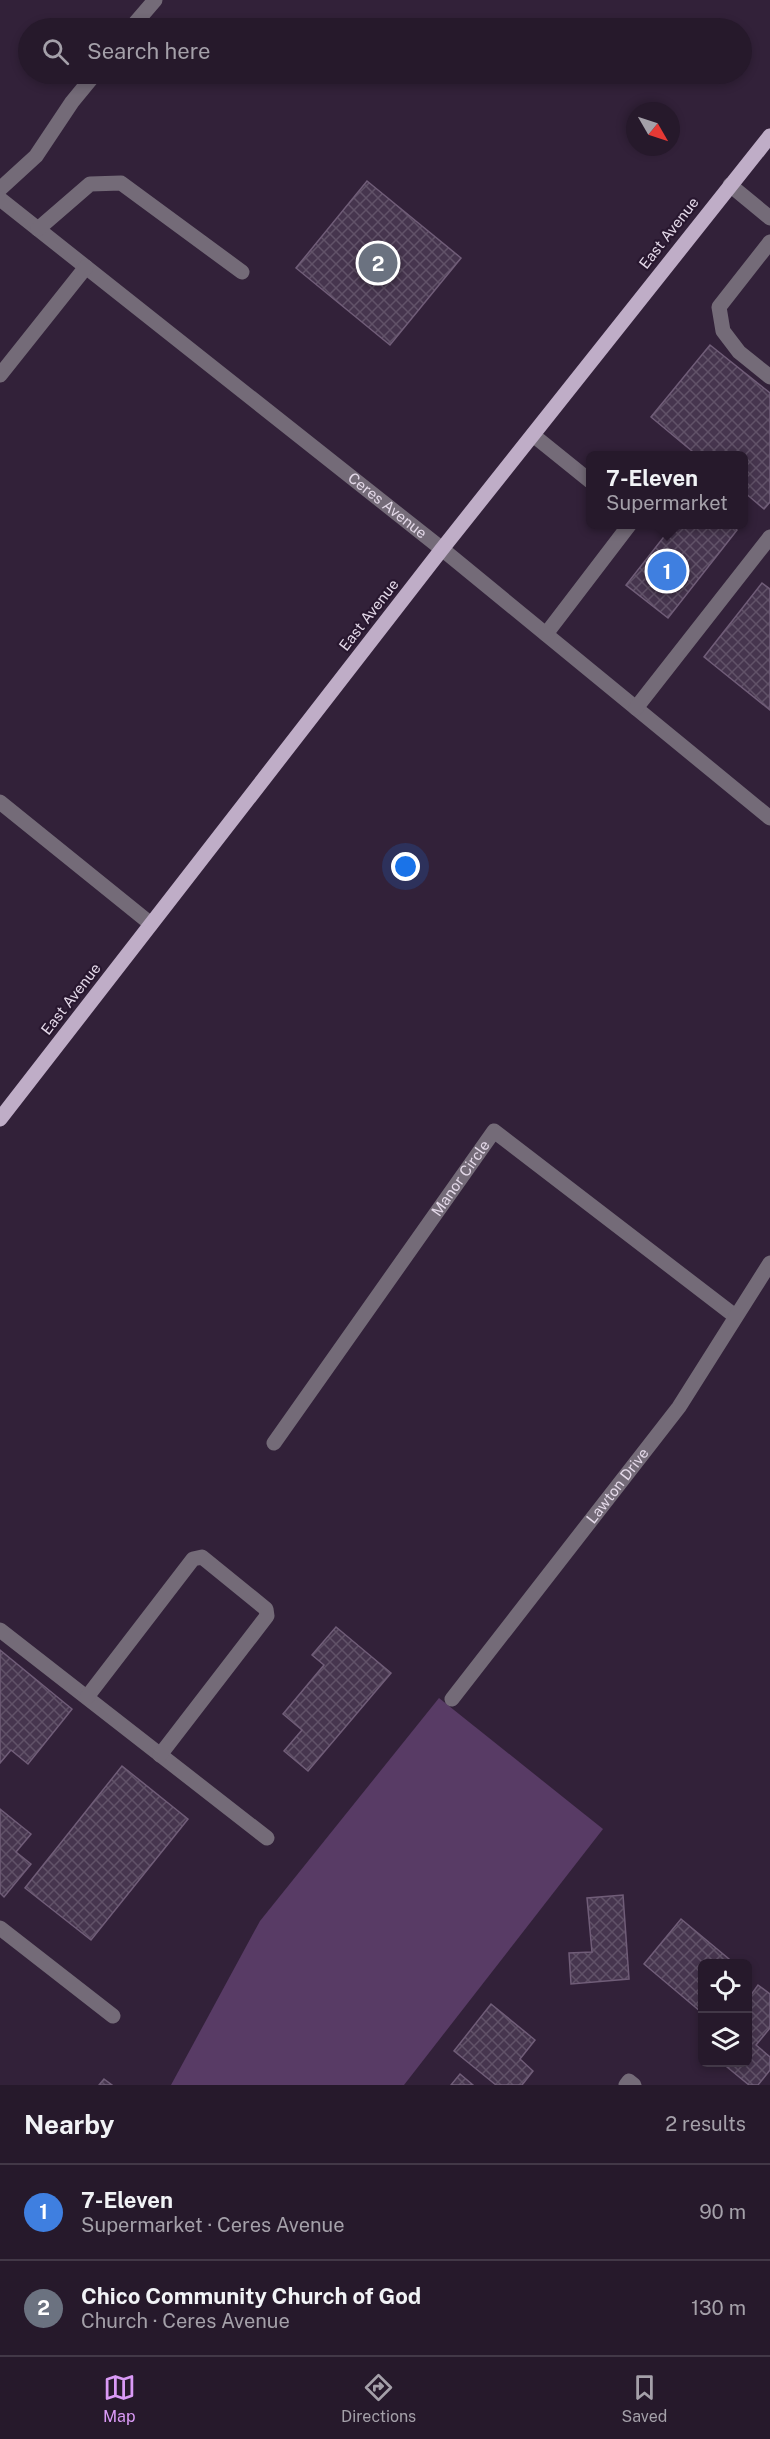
<!DOCTYPE html>
<html lang="en">
<head>
<meta charset="utf-8">
<style>
	:root { --surface:#26192b; --page:#322637; --text:#f1f3f6; --muted:#a4a0a9; --line:#423847; --accent:#da9af6 }
	body { margin:0; font-family:"Public Sans",sans-serif; background:var(--page); color:var(--text) }
	.controls { position:absolute; right:18px; bottom:18px; display:grid; overflow:hidden; border-radius:9px; box-shadow:0 3px 9px #0003 }
	.controls button { width:54px; height:54px; display:grid; place-items:center; padding:0; border:0; border-bottom:2px solid var(--line); background:var(--surface); color:var(--text); font:30px sans-serif }
	.compass { position:absolute; left:626px; top:102px; width:54px; height:54px; border-radius:50%; background:var(--surface); box-shadow:0 3px 9px #0003; rotate:129deg }
	.you { position:absolute; left:406px; top:867px; width:21px; height:21px; margin:-15px; border:4px solid #fff; border-radius:50%; background:#1a73e8; box-shadow:0 0 0 9px #1a73e833 }
	.badge { display:grid; place-items:center; width:39px; height:39px; border-radius:50%; background:var(--accent); color:#fff; font-size:20px; font-weight:700 }
	.pin { position:absolute; translate:-50% -50%; border:3px solid #fff; box-shadow:0 2px 6px #0006 }
	.popup { position:absolute; left:586px; top:451px; width:162px; height:78px; box-sizing:border-box; display:grid; place-content:center; border-radius:9px; background:var(--surface); filter:drop-shadow(0 2px 4px #0005); font-size:20px; white-space:nowrap; color:var(--muted) }
	.popup b { font-size:22px; color:var(--text) }
	.popup::after { content:''; position:absolute; left:50%; top:100%; margin-left:-12px; border:12px solid transparent; border-top-color:var(--surface) }
	.list { margin:0; padding:0; list-style:none }
	h2 { display:flex; justify-content:space-between; align-items:center; height:78px; margin:0; padding:0 24px; font-size:26px }
	h2 small { font-size:20px; font-weight:400; color:var(--muted) }
	.list li { display:grid; grid-template-columns:39px 1fr auto; gap:18px; align-items:center; box-sizing:border-box; height:96px; padding:0 24px; border-top:2px solid var(--line) }
	.list b { display:block; font-size:22px; white-space:nowrap }
	.list p { margin:0; font-size:20px; white-space:nowrap; color:var(--muted) }
	.list em { font-size:20px; font-style:normal; color:var(--muted) }
	.icon { flex:none; width:33px; height:33px; fill:none; stroke:currentColor; stroke-width:2; stroke-linecap:round; stroke-linejoin:round }
	.map { position:relative; flex:none; width:770px; height:2085px; overflow:hidden }
	.search { position:absolute; background:var(--surface); box-shadow:0 3px 9px #0003; left:18px; right:18px; top:18px; height:66px; display:flex; align-items:center; gap:15px; box-sizing:border-box; padding:0 21px; border-radius:33px; color:var(--muted); font-size:22px }
	.sheet { height:270px; background:var(--surface) }
	nav { display:flex; justify-content:space-around; align-items:center; box-sizing:border-box; height:84px; border-top:2px solid var(--line); background:var(--surface); font-size:16px; color:var(--muted) }
	nav a { display:grid; justify-items:center; gap:3px }
	nav .on { color:var(--accent) }
	.map>svg:first-child { display:block }
</style>
</head>
<body>
<div class="map">
<svg width="770" height="2085" viewBox="0 0 770 2085">
	<defs>
		<pattern id="building-cross-hatch" width="8" height="8" patternUnits="userSpaceOnUse" patternTransform="scale(1.5)"><rect width="8" height="8" fill="#46354e"/><path d="M0 0l8 8M0 8l8-8" fill="none" stroke="#615268"/></pattern>
	</defs>
	<rect width="100%" height="100%" fill="#322139"/>
	<!-- green -->
	<polygon fill="#583b65" points="439,1698 603,1829 404,2085 171,2085 260,1921"/>
	<!-- building -->
	<g fill="url(#building-cross-hatch)" stroke="#705d78" stroke-width="1.5">
		<polygon points="367,181 461,258 390,345 296,268"/>
		<polygon points="710,345 770,393 770,502 764,509 744,492 744,456 698,456 651,417"/>
		<polygon points="674,524 731,524 737,530 668,618 626,585"/>
		<polygon points="762,583 770,589 770,710 704,657"/>
		<polygon points="336,1627 391,1673 308,1771 284,1751 302,1730 283,1714 324,1665 312,1655"/>
		<polygon points="0,1650 72,1709 28,1764 11,1750 0,1763"/>
		<polygon points="122,1766 188,1819 91,1940 25,1888"/>
		<polygon points="0,1809 31,1834 16,1852 31,1864 4,1897 0,1893"/>
		<polygon points="623,1895 629,1979 571,1984 569,1953 592,1952 587,1898"/>
		<polygon points="681,1919 735,1964 702,1964 701,2012 644,1964"/>
		<polygon points="758,1985 770,1994 770,2028 756,2045 770,2057 770,2070 758,2085 749,2085 721,2062 748,2062 748,1999"/>
		<polygon points="491,2004 535,2040 520,2059 533,2071 522,2085 496,2085 454,2051"/>
		<polygon points="460,2074 473,2085 451,2085"/>
		<polygon points="104,2079 112,2085 99,2085"/>
	</g>
	<g fill="none" stroke-linecap="round" stroke-linejoin="round">
		<!-- minor -->
		<g stroke="#746b78" stroke-width="15">
			<polyline points="131,28 155,0"/>
			<polyline points="730,185 770,218"/>
			<polyline points="0,189 36,156 72,102 95,74"/>
			<path id="s1" d="M 0,199 L 442,549 L 770,818"/>
			<polyline points="38,229 90,184 121,183 242,272"/>
			<polyline points="770,242 719,307 723,331 739,352 770,377"/>
			<polyline points="0,375 86,267"/>
			<polyline points="533,435 590,481"/>
			<polyline points="546,634 630,524"/>
			<polyline points="636,708 770,537"/>
			<polyline points="0,802 151,924"/>
			<path id="s2" d="M 274,1443 L 494,1131 L 735,1316"/>
			<polyline points="0,1630 267,1838"/>
			<polyline points="87,1697 193,1559 202,1557 266,1609 267,1616 160,1755"/>
			<path id="s3" d="M 452,1699 L 679,1407 L 770,1263"/>
			<polyline points="0,1928 113,2016"/>
			<polyline points="626,2085 629,2081 634,2085"/>
		</g>
		<!-- major -->
		<polyline stroke="#bfadc7" stroke-width="15" points="0,1119 442,549 770,136"/>
	</g>
	<g text-anchor="middle" stroke-width="4.5" stroke-linejoin="round" paint-order="stroke">
		<!-- street labels -->
		<g font-size="15" fill="#e4d9e9" stroke="#28172f">
			<text transform="translate(669 233) rotate(-52)" y="5">East Avenue</text>
			<text dy="5" stroke="none"><textPath href="#s1" startOffset="494">Ceres Avenue</textPath></text>
			<text transform="translate(369 615) rotate(-52)" y="5">East Avenue</text>
			<text transform="translate(71 999) rotate(-52)" y="5">East Avenue</text>
			<text dy="5" stroke="none"><textPath href="#s2" startOffset="324">Manor Circle</textPath></text>
			<text dy="5" stroke="none"><textPath href="#s3" startOffset="270">Lawton Drive</textPath></text>
		</g>
	</g>
</svg>
<div class="controls">
<button><svg class="icon" aria-label="locate" viewBox="0 0 24 24"><circle cx="12" cy="12" r="6"/><path d="M12 2v4M12 18v4M2 12h4M18 12h4"/></svg></button>
<button><svg class="icon" aria-label="layers" viewBox="0 0 24 24"><path d="M12 4l9 5-9 5-9-5zM3 14l9 5 9-5"/></svg></button>
</div>
<svg class="compass" viewBox="-18 -18 36 36"><path d="M0-13l5 13h-10z" fill="#e53935"/><path d="M0 13l5-13h-10z" fill="#a4a0a9"/></svg>
<div class="you"></div>
<div class="pin badge" style="left:667px;top:571px;background:#3f7fe0">1</div>
<div class="popup"><b>7-Eleven</b>Supermarket</div>
<div class="pin badge" style="left:378px;top:263px;background:#6b7280">2</div>
<div class="search"><svg class="icon" aria-label="search" viewBox="0 0 24 24"><circle cx="10" cy="10" r="6"/><path d="M15 15l6 6"/></svg>Search here</div>
</div>
<section class="sheet">
<h2>Nearby<small>2 results</small></h2>
<ul class="list">
<li><span class="badge" style="background:#3f7fe0">1</span><div><b>7-Eleven</b><p>Supermarket · Ceres Avenue</p></div><em>90 m</em></li>
<li><span class="badge" style="background:#6b7280">2</span><div><b>Chico Community Church of God</b><p>Church · Ceres Avenue</p></div><em>130 m</em></li>
</ul>
</section>
<nav>
<a class="on"><svg class="icon" aria-label="map" viewBox="0 0 24 24"><path d="M3 6l6-2 6 2 6-2v14l-6 2-6-2-6 2zM9 4v14M15 6v14"/></svg>Map</a>
<a><svg class="icon" aria-label="directions" viewBox="0 0 24 24"><path d="M12 3l9 9-9 9-9-9zM9 14v-3h6M13 9l2 2-2 2"/></svg>Directions</a>
<a><svg class="icon" aria-label="saved" viewBox="0 0 24 24"><path d="M7 4h10v16l-5-4-5 4z"/></svg>Saved</a>
</nav>
</body>
</html>
